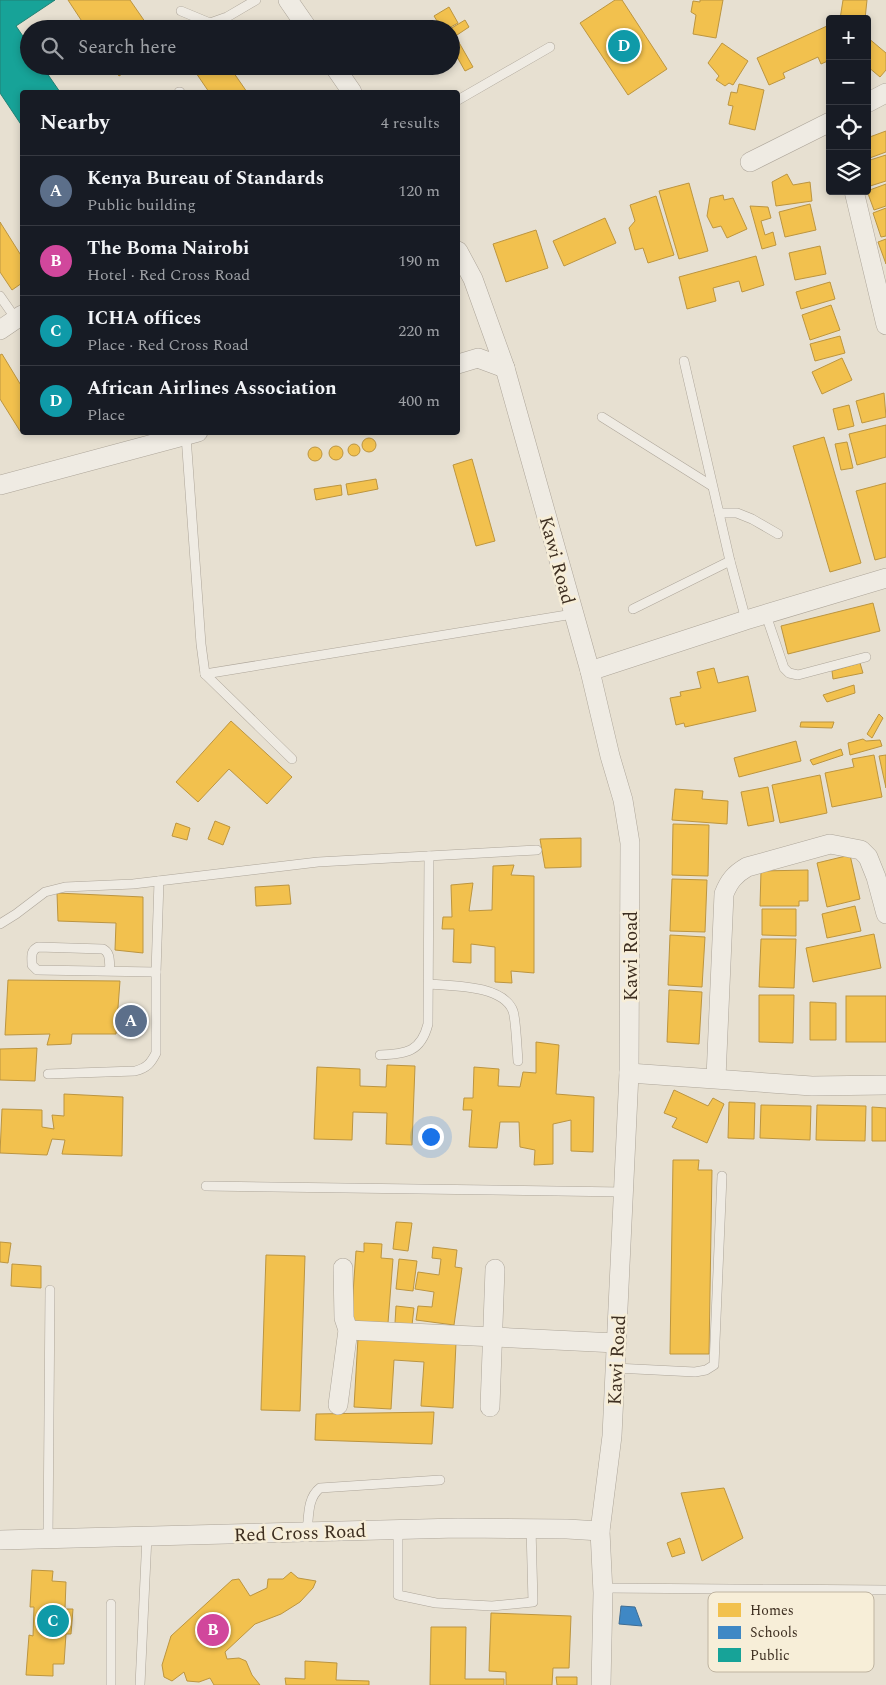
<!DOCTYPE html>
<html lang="en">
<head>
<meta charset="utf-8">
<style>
	:root { --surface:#171b24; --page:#242831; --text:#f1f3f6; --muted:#9ea1a6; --line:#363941; --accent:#b45309 }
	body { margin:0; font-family:Spectral,serif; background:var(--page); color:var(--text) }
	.controls { position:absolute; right:15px; top:15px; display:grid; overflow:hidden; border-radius:5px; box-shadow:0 2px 8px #0003 }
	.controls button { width:45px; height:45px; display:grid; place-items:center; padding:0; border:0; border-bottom:1px solid var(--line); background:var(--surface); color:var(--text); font:25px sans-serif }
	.you { position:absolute; left:430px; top:1136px; width:18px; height:18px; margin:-12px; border:4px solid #fff; border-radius:50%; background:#1a73e8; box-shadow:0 0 0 8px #1a73e833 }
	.badge { display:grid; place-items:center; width:32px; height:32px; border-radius:50%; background:var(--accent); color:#fff; font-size:16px; font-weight:700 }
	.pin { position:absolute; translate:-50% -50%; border:2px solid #fff; box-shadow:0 1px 5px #0006 }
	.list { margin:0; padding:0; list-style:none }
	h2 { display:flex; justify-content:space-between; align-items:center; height:65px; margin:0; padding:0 20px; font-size:21px }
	h2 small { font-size:16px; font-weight:400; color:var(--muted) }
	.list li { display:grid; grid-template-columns:32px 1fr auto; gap:15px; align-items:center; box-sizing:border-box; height:70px; padding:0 20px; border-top:1px solid var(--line) }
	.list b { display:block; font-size:19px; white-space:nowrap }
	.list p { margin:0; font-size:16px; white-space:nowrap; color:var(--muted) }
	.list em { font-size:16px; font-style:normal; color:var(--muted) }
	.icon { flex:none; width:28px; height:28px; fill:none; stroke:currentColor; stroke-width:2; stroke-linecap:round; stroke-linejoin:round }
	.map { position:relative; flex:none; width:886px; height:1685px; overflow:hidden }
	.search { position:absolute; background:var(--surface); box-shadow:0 2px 8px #0003; left:20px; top:20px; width:440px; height:55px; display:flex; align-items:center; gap:12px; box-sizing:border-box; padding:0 18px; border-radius:28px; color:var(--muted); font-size:19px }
	.panel { position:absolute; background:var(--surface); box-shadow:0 2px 8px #0003; left:20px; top:90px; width:440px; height:345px; border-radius:5px }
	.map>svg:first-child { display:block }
</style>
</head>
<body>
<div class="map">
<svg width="886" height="1685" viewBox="0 0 886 1685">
	<rect width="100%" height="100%" fill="#e7e0d1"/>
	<!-- homes -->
	<g fill="#f2c14e" stroke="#bc9540">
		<polygon points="68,0 130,0 150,29 87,29"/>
		<polygon points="615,0 622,0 667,69 628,95 580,23"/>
		<polygon points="700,0 723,0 716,38 693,34 696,15 691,12 693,1 700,2"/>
		<polygon points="843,0 867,0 865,19 840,19"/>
		<polygon points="449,7 458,23 447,29 442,29 434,16"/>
		<polygon points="465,20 469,27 451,39 450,29"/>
		<polygon points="827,26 830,33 830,60 821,64 818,57 783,73 785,78 769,85 757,58"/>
		<polygon points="867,37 886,53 886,70 880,77 867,66"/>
		<polygon points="457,39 473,67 465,71 451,46 451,42"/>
		<polygon points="722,43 748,61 733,85 729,83 725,86 716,80 719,76 708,63"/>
		<polygon points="113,66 134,66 119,76"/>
		<polygon points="200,66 229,66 247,92 209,92 194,70"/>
		<polygon points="739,84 764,90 755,130 729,124 733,106 728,105 731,92 737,93"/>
		<polygon points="886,131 886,152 867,159 867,138"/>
		<polygon points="886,155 886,181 867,187 867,161"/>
		<polygon points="787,174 793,185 810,182 812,201 776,206 772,182"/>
		<polygon points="689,183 708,251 679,259 659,191"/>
		<polygon points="886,184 886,206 874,210 867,191"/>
		<polygon points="723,195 724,200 733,198 747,229 727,238 721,226 713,228 707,216 710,198"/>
		<polygon points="656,196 674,255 648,263 643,248 635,250 629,228 635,221 630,205"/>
		<polygon points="810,204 816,230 785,237 779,212"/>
		<polygon points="750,206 768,207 771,218 761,221 765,235 773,232 776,245 762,249"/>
		<polygon points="886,208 886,236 881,237 873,213"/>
		<polygon points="605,218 616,243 564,266 553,241"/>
		<polygon points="0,222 22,257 22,283 12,290 0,272"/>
		<polygon points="536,230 548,268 506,282 493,244"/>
		<polygon points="886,239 886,264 878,242"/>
		<polygon points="820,246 826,274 795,280 789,253"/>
		<polygon points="756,256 764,285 742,292 739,281 713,288 716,301 687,309 679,277"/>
		<polygon points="830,282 835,299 801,309 796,292"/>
		<polygon points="831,305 840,330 810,340 802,315"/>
		<polygon points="840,336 845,353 815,361 810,344"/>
		<polygon points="2,354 22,387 22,430 20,431 0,399 0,355"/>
		<polygon points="842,358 852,380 822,394 812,372"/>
		<polygon points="884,393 886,417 862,423 856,401"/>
		<polygon points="849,405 854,426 838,430 833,409"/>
		<polygon points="886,425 886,457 857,465 849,434"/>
		<polygon points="824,437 861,563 830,572 793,446"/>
		<circle cx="369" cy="445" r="7"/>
		<polygon points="847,442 853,468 841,470 835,444"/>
		<circle cx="354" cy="450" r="6"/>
		<circle cx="336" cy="453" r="7"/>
		<circle cx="315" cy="454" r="7"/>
		<polygon points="472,459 495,541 476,546 453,465"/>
		<polygon points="376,479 378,489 348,495 346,484"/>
		<polygon points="886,483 886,557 875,560 856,491"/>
		<polygon points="341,485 342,495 316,500 314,489"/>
		<polygon points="873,603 880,631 788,654 781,626"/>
		<polygon points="860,663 863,673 833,679 832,671"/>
		<polygon points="714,668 718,683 748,676 756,711 685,727 684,723 676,725 670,698 681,696 680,692 701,688 697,672"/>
		<polygon points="854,685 855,693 827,702 823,695"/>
		<polygon points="879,714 883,718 872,738 867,734"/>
		<polygon points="231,721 292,777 267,804 229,769 198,802 176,782"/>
		<polygon points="801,722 834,722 832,728 800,727"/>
		<polygon points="863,739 866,741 880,740 882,746 850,755 848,743"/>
		<polygon points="796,741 801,761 739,777 734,758"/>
		<polygon points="841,749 843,755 813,765 810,760"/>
		<polygon points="874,755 882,797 832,807 825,773 854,767 852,759"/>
		<polygon points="886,755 886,788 879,756"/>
		<polygon points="820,775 827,813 780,823 772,785"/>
		<polygon points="768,787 774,821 748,826 741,792"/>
		<polygon points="675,789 703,791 702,799 728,801 727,824 672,820"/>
		<polygon points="215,821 230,827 223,845 208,839"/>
		<polygon points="176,823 190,828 187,840 172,836"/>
		<polygon points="673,824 709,825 708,876 672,875"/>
		<polygon points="581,838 581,867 545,868 540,839"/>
		<polygon points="850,855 860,899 827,907 817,863"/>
		<polygon points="514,865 511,875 534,876 534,973 511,971 512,983 495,982 495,947 471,944 471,963 453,962 454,929 442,929 443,917 452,917 451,885 473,883 469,911 492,910 493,866"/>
		<polygon points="808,870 808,901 799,901 799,906 760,906 761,871"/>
		<polygon points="672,879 707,880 705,932 670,931"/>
		<polygon points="289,885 291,904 256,906 255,887"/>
		<polygon points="57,893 143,897 143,953 115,950 116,923 58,921"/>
		<polygon points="855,906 861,931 827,938 822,914"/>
		<polygon points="762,909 796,909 796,936 762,935"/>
		<polygon points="874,934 881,968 813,982 806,948"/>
		<polygon points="670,935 705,937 702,987 668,985"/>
		<polygon points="761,939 796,939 794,988 759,987"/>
		<polygon points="8,980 120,981 116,1034 72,1034 71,1044 47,1045 50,1034 5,1035"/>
		<polygon points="669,990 702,992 699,1044 667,1042"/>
		<polygon points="759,995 794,995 793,1043 759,1042"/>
		<rect x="846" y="996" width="40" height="46"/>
		<polygon points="810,1002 836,1003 836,1040 810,1040"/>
		<polygon points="536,1042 559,1045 556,1094 594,1097 593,1152 571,1151 571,1120 553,1124 553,1164 534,1165 535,1150 520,1147 519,1122 500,1122 497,1148 469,1147 472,1110 463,1110 464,1098 473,1098 474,1067 499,1069 498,1086 520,1087 523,1072 536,1073"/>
		<polygon points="37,1048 35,1081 0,1080 0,1049"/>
		<polygon points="387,1065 415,1066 412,1145 386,1144 387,1113 353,1112 352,1140 314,1139 317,1067 360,1069 360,1086 386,1087"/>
		<polygon points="674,1090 708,1106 713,1098 724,1104 707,1143 672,1127 677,1118 664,1113"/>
		<polygon points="64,1094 123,1097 122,1156 62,1154 65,1140 52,1139 47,1155 0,1153 2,1109 42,1110 42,1127 54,1129 52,1115 64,1116"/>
		<polygon points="729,1102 755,1103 754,1139 728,1138"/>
		<polygon points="761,1105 811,1106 810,1140 760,1138"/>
		<polygon points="817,1105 866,1106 865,1141 816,1140"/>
		<polygon points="872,1107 886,1108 886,1141 872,1141"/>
		<polygon points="673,1160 699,1160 698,1170 712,1170 709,1354 670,1354"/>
		<polygon points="396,1222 412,1223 408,1251 393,1249"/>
		<polygon points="0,1242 11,1243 8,1263 0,1262"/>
		<polygon points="364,1243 382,1244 381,1258 393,1259 388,1323 351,1321 356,1251 364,1252"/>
		<polygon points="433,1247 457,1250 455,1267 462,1268 454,1325 416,1320 418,1306 432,1307 434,1292 415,1289 418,1272 439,1275 441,1259 432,1258"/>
		<polygon points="266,1255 305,1256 300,1411 261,1410"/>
		<polygon points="399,1259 417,1261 413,1291 396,1289"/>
		<polygon points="12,1264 41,1266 41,1288 11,1286"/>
		<polygon points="396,1306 414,1308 412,1325 395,1323"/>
		<polygon points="358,1338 456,1343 453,1408 421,1406 424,1362 394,1360 391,1409 354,1407"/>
		<polygon points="434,1412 432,1444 315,1440 316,1414"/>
		<polygon points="724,1488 743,1538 702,1561 681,1493"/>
		<polygon points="680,1538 685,1553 672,1557 667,1543"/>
		<polygon points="32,1570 53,1571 52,1581 66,1582 65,1609 73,1609 71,1634 66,1634 64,1664 53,1664 53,1676 26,1675 29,1635 33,1636 34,1607 30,1607"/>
		<polygon points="291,1572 298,1578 316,1581 313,1588 300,1602 281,1614 255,1624 225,1652 227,1659 239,1658 246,1661 252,1675 260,1685 214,1685 210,1678 199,1682 187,1681 184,1672 172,1681 164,1677 162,1665 171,1636 232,1580 239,1579 250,1596 267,1588 268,1579 283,1579"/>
		<polygon points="491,1613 571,1616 569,1668 553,1668 552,1685 506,1685 506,1672 489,1671"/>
		<polygon points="431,1627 466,1627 465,1679 504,1679 504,1685 430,1685"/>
		<polygon points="305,1661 337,1663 336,1680 369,1681 369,1685 286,1685 285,1678 305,1679"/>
		<polygon points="556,1677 577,1677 577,1685 557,1685"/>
	</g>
	<!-- schools -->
	<polygon fill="#3f88c5" stroke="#3e6d94" points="621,1606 635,1607 642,1626 619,1624"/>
	<!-- public -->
	<polygon fill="#17a398" stroke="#228074" points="0,0 55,0 16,26 29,45 29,66 42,66 60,92 22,92 22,126 0,93"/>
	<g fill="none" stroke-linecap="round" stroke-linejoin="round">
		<!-- service casing -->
		<g stroke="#ada599" stroke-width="10">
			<g id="service">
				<polyline points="181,11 210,23 227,17 256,0"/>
				<polyline points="179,92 180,92"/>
				<polyline points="458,100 550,47"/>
				<polyline points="0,296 16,319"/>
				<polyline points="684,361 730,561 746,620"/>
				<polyline points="602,417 712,486"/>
				<polyline points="186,436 201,644 205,674 292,759"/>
				<polyline points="719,513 737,513 752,519 778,534"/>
				<polyline points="633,609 730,561"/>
				<polyline points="766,615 784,668 789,673 798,675 866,657"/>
				<polyline points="205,674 573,614"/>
				<polyline points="0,924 16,914 45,892 65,887 133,884 318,862 537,850"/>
				<path d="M 110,970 C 109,962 111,953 103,949 L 38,947 C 30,951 32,957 32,965 L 37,970 L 156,972"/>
				<path d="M 429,984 C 453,986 503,985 513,1011 C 516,1020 517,1050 518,1061"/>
				<path d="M 380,1055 C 406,1054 421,1052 428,1024 L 429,856"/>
				<path d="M 48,1074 L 135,1071 C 147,1068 151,1063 156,1053 L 156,972 L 159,881"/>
				<polyline points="206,1186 623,1192"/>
				<polyline points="615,1368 695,1372 706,1370 714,1365 722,1176"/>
				<polyline points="398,1529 398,1595 436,1603 492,1606 533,1602 531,1528"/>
				<path d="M 307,1532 C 309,1517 307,1498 320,1488 L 440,1480"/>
				<polyline points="48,1539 50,1290"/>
				<polyline points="603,1588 886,1590"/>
				<polyline points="111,1604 111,1685"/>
				<polyline points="140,1685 147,1536"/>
			</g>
		</g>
		<!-- minor casing -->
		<g stroke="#ada599" stroke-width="20">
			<g id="minor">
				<polyline points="288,0 308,29"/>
				<polyline points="334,66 352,92"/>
				<polyline points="867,103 886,93"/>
				<polyline points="750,162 830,122"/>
				<polyline points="854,191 886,325"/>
				<polyline points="458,251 473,279 505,368 590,671 610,756 623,800 630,843 629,1073 612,1436 600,1531 603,1593 601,1685"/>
				<polyline points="0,330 22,315"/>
				<polyline points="458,364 478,358 505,368"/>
				<polyline points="0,485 198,432"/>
				<polyline points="590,671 746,620 886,578"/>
				<polyline points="629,1073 812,1086 886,1085"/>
				<path d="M 716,1078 L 724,894 C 729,881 735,874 747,867 L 830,844 L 861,850 L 868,857 L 876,877 L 886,914"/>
				<polyline points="348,1330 616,1343"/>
				<polyline points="338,1405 348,1330 344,1318 343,1268"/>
				<polyline points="490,1407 495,1269"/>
				<polyline points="0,1540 458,1528 567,1529 600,1531"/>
			</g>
		</g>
		<!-- service -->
		<use href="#service" stroke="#efebe3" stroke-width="9"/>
		<!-- minor -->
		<use href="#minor" stroke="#efebe3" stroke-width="19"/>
	</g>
	<g text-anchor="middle" stroke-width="5" stroke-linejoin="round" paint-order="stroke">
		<!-- street labels -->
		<g font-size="19" fill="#3d2e20" stroke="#f7eed8">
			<text transform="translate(558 560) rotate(75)" y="7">Kawi Road</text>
			<text transform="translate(630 956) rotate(-90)" y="7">Kawi Road</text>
			<text transform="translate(616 1360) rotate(-87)" y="7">Kawi Road</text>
			<text transform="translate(300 1532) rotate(-2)" y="7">Red Cross Road</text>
		</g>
	</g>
	<!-- legend -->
	<rect x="708" y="1592" width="166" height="80" rx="8" fill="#f7eed8" stroke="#bfb4a1" stroke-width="1"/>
	<rect x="718" y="1603" width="23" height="14" fill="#f2c14e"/>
	<rect x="718" y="1626" width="23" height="13" fill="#3f88c5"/>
	<rect x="718" y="1648" width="23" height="14" fill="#17a398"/>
	<g font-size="14" fill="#3d2e20">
		<text x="750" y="1615">Homes</text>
		<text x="750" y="1637">Schools</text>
		<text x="750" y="1660">Public</text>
	</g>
</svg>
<div class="controls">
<button>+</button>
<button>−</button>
<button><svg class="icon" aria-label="locate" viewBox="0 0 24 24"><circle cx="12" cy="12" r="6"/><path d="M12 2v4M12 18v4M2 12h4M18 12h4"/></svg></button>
<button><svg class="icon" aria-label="layers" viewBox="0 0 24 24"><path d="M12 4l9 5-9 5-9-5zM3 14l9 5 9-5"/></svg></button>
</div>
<div class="you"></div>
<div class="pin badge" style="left:131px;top:1021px;background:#5c6f8a">A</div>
<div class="pin badge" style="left:213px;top:1630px;background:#d1479c">B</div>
<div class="pin badge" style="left:53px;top:1621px;background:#0f9aa8">C</div>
<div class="pin badge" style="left:624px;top:46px;background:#0f9aa8">D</div>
<div class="search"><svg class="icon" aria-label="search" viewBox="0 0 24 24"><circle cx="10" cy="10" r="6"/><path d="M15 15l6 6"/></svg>Search here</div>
<section class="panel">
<h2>Nearby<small>4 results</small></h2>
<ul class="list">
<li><span class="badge" style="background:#5c6f8a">A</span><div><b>Kenya Bureau of Standards</b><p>Public building</p></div><em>120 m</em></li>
<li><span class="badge" style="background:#d1479c">B</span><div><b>The Boma Nairobi</b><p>Hotel · Red Cross Road</p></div><em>190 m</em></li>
<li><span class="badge" style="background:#0f9aa8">C</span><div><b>ICHA offices</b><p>Place · Red Cross Road</p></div><em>220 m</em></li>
<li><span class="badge" style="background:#0f9aa8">D</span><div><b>African Airlines Association</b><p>Place</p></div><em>400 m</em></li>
</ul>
</section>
</div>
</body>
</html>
